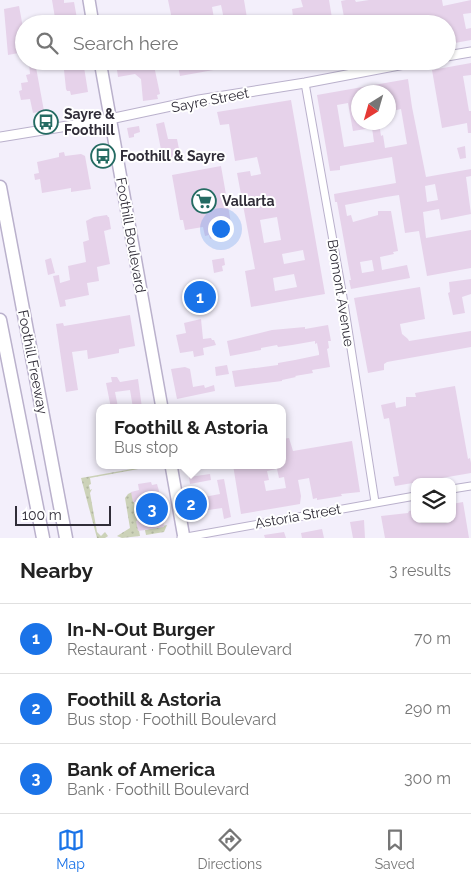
<!DOCTYPE html>
<html lang="en">
<head>
<meta charset="utf-8">
<style>
	:root { --surface:#fff; --page:#f6f6f6; --text:#222; --muted:#767676; --line:#e0e0e0; --accent:#1a73e8 }
	body { margin:0; font-family:Raleway,sans-serif; background:var(--page); color:var(--text) }
	.controls { position:absolute; right:15px; bottom:15px; display:grid; overflow:hidden; border-radius:10px; box-shadow:0 1px 4px #0004 }
	.controls button { width:45px; height:45px; display:grid; place-items:center; padding:0; border:0; border-bottom:1px solid var(--line); background:var(--surface); color:var(--text); font:25px sans-serif }
	.compass { position:absolute; left:351px; top:85px; width:45px; height:45px; border-radius:50%; background:var(--surface); box-shadow:0 1px 4px #0004; rotate:217deg }
	.scale { position:absolute; left:15px; bottom:12px; width:96px; box-sizing:border-box; padding-left:5px; border:2px solid #302d38; border-top:0; font-size:14px; line-height:18px; white-space:nowrap; color:#302d38; -webkit-text-stroke:4px #fff; paint-order:stroke }
	.you { position:absolute; left:220px; top:228px; width:18px; height:18px; margin:-12px; border:4px solid #fff; border-radius:50%; background:#1a73e8; box-shadow:0 0 0 8px #1a73e833 }
	.badge { display:grid; place-items:center; width:32px; height:32px; border-radius:50%; background:var(--accent); color:#fff; font-size:16px; font-weight:700 }
	.pin { position:absolute; translate:-50% -50%; border:2px solid #fff; box-shadow:0 1px 5px #0006 }
	.popup { position:absolute; left:96px; top:404px; width:190px; height:65px; box-sizing:border-box; display:grid; place-content:center; border-radius:10px; background:var(--surface); filter:drop-shadow(0 1px 4px #0005); font-size:16px; white-space:nowrap; color:var(--muted) }
	.popup b { font-size:19px; color:var(--text) }
	.popup::after { content:''; position:absolute; left:50%; top:100%; margin-left:-10px; border:10px solid transparent; border-top-color:var(--surface) }
	.list { margin:0; padding:0; list-style:none }
	h2 { display:flex; justify-content:space-between; align-items:center; height:65px; margin:0; padding:0 20px; font-size:21px }
	h2 small { font-size:16px; font-weight:400; color:var(--muted) }
	.list li { display:grid; grid-template-columns:32px 1fr auto; gap:15px; align-items:center; box-sizing:border-box; height:70px; padding:0 20px; border-top:1px solid var(--line) }
	.list b { display:block; font-size:19px; white-space:nowrap }
	.list p { margin:0; font-size:16px; white-space:nowrap; color:var(--muted) }
	.list em { font-size:16px; font-style:normal; color:var(--muted) }
	.icon { flex:none; width:28px; height:28px; fill:none; stroke:currentColor; stroke-width:2; stroke-linecap:round; stroke-linejoin:round }
	.map { position:relative; flex:none; width:471px; height:538px; overflow:hidden }
	.search { position:absolute; background:var(--surface); box-shadow:0 1px 4px #0004; left:15px; right:15px; top:15px; height:55px; display:flex; align-items:center; gap:12px; box-sizing:border-box; padding:0 18px; border-radius:28px; color:var(--muted); font-size:19px }
	.sheet { height:275px; background:var(--surface) }
	nav { display:flex; justify-content:space-around; align-items:center; box-sizing:border-box; height:70px; border-top:1px solid var(--line); background:var(--surface); font-size:14px; color:var(--muted) }
	nav a { display:grid; justify-items:center; gap:2px }
	nav .on { color:var(--accent) }
	.map>svg:first-child { display:block }
</style>
</head>
<body>
<div class="map">
<svg width="471" height="538" viewBox="0 0 471 538">
	<defs>
		<pattern id="park-dots" width="8" height="8" patternUnits="userSpaceOnUse" patternTransform="scale(1.25)"><rect width="8" height="8" fill="#ccd2b8"/><path d="M2 2h.1M6 6h.1" fill="none" stroke="#b0b59f" stroke-width="1.8" stroke-linecap="round"/></pattern>
	</defs>
	<rect width="100%" height="100%" fill="#f3effb"/>
	<!-- park -->
	<g fill="url(#park-dots)">
		<polygon points="149,466 149,467 90,478 91,484 89,485 90,490 92,489 90,493 97,532 101,536 105,532 108,536 105,538 97,538 81,478"/>
		<polygon points="132,492 140,536 122,538 117,536 130,528 125,498 128,494"/>
		<polygon points="167,525 164,532 146,535 145,530"/>
	</g>
	<!-- building -->
	<g fill="#e6d2ea" fill-rule="evenodd">
		<polygon points="52,0 64,0 64,3 74,2 78,24 56,24"/>
		<polygon points="168,0 244,0 248,24 225,24 221,5 212,7 215,24 173,24"/>
		<polygon points="301,0 329,0 332,18 344,17 341,1 346,0 355,0 356,2 369,0 442,0 443,6 471,0 471,13 463,14 466,29 471,28 471,40 455,43 452,30 447,31 447,24 294,24 292,9 303,7"/>
		<polygon points="19,6 24,33 24,52 8,55 4,9"/>
		<polygon points="125,61 153,61 160,94 157,95 158,99 143,101 141,79 135,74 118,77 116,63"/>
		<polygon points="177,61 247,61 247,64 180,76"/>
		<polygon points="301,61 325,61 325,64 302,68"/>
		<polygon points="35,62 44,111 33,113 30,99 21,100 19,91 22,90 21,83 28,82 26,75 30,74 29,63"/>
		<polygon points="471,63 471,75 463,76 469,111 471,111 471,133 468,133 467,123 442,128 432,70"/>
		<polygon points="84,67 88,92 71,95 70,91 67,91 66,89 64,70"/>
		<path d="M 408,79 L 412,107 L 426,177 L 471,169 L 471,176 L 466,177 L 471,214 L 441,220 L 439,209 L 423,212 L 426,238 L 471,230 L 471,268 L 427,276 L 419,231 L 405,233 L 399,195 L 386,197 L 345,205 L 347,216 L 351,215 L 353,222 L 378,215 L 378,211 L 391,211 L 398,251 L 393,252 L 394,254 L 380,257 L 382,270 L 407,265 L 410,278 L 351,289 L 349,280 L 351,280 L 337,202 L 335,202 L 334,194 L 396,183 L 392,157 L 340,166 L 340,170 L 330,171 L 317,95 ZM 358,92 L 388,92 L 388,112 L 401,109 L 407,144 L 385,148 L 383,135 L 381,136 L 379,122 L 358,122 ZM 348,103 L 353,131 L 372,128 L 374,142 L 344,147 L 337,105 ZM 435,184 L 438,200 L 427,202 L 425,186 ZM 372,260 L 374,271 L 362,273 L 360,262 Z"/>
		<path d="M 291,100 L 325,294 L 251,307 L 245,271 L 255,269 L 237,173 L 250,171 L 251,176 L 261,174 L 257,157 L 235,161 L 229,124 L 220,125 L 217,112 ZM 277,217 L 281,240 L 264,243 L 260,220 ZM 303,250 L 305,260 L 284,264 L 282,254 ZM 294,274 L 297,287 L 275,291 L 273,278 Z"/>
		<polygon points="164,122 168,139 177,139 179,149 176,150 177,157 163,160 156,124"/>
		<polygon points="139,126 140,132 134,134 134,137 129,138 127,128"/>
		<polygon points="465,146 466,158 460,159 457,148"/>
		<polygon points="64,152 65,156 81,154 85,156 91,189 71,192 71,188 42,193 40,179 35,180 34,174 39,173 37,162 59,157 59,153"/>
		<polygon points="221,166 232,229 215,232 216,237 210,239 209,235 205,236 203,227 185,230 183,220 180,220 172,175"/>
		<polygon points="107,215 108,217 109,217 111,229 104,231 110,264 97,267 99,281 87,283 89,295 65,300 66,306 60,307 53,276 59,275 60,283 70,280 68,266 86,262 83,242 89,240 86,221 94,217"/>
		<polygon points="51,258 55,273 48,275 45,260"/>
		<polygon points="224,258 225,265 222,266 223,271 214,273 212,260"/>
		<polygon points="471,279 471,294 462,297 465,313 453,315 448,293 450,292 449,282"/>
		<polygon points="420,287 425,319 400,324 402,334 408,339 409,341 471,331 471,347 387,362 384,364 384,370 368,373 354,298"/>
		<polygon points="130,315 135,346 119,349 119,353 88,359 87,350 72,352 78,390 66,392 56,324 63,323 64,326"/>
		<polygon points="201,319 203,339 211,338 212,340 214,340 216,345 203,348 204,355 194,357 193,351 180,353 176,335 186,333 184,323"/>
		<polygon points="328,325 331,341 328,341 329,348 327,349 330,367 312,370 313,373 295,376 296,377 282,380 282,381 235,387 232,371 278,365 278,363 295,360 319,355 319,353 317,343 315,344 315,341 292,345 278,347 277,345 261,348 261,350 230,356 227,341 272,330 305,327 305,329"/>
		<polygon points="227,365 229,374 216,376 215,367"/>
		<polygon points="185,367 190,369 193,387 204,385 205,388 214,385 215,391 177,399 171,369"/>
		<polygon points="111,377 117,377 120,382 138,379 142,408 133,408 130,390 115,392 118,407 111,408 106,383 112,382"/>
		<polygon points="455,386 468,459 470,458 471,463 471,473 395,486 393,477 399,476 389,418 384,419 381,405 395,402 396,408 406,406 406,397 416,397 415,393"/>
		<path d="M 289,438 L 293,451 L 352,441 L 360,492 L 341,494 L 342,496 L 317,500 L 317,498 L 313,499 L 309,478 L 298,480 L 301,496 L 300,504 L 241,514 L 233,465 L 282,465 L 282,439 ZM 277,469 L 279,478 L 284,477 L 286,488 L 266,491 L 264,481 L 269,480 L 267,471 Z"/>
		<polygon points="210,474 211,480 190,484 189,477"/>
		<polygon points="224,479 231,517 224,519 222,508 195,512 193,499 220,494 217,480"/>
		<polygon points="151,482 152,485 157,484 159,491 164,527 138,531 136,521 143,519 140,502 133,502 131,492 139,490 138,484"/>
		<polygon points="463,502 469,538 385,538 381,516 408,513 409,511 415,510 415,519 452,519 452,504"/>
		<polygon points="364,520 365,538 353,538 350,522"/>
		<polygon points="322,529 324,538 302,538 301,533"/>
		<polygon points="284,532 286,538 265,538 264,535"/>
	</g>
	<g fill="none" stroke-linecap="round" stroke-linejoin="round">
		<!-- minor casing -->
		<g stroke="#bab1cc" stroke-width="9">
			<g id="minor">
				<polyline points="305,83 343,297 375,502"/>
				<polyline points="452,489 471,486"/>
				<polyline points="181,538 415,496"/>
			</g>
		</g>
		<!-- tertiary casing -->
		<g stroke="#bab1cc" stroke-width="11">
			<g id="tertiary">
				<polyline points="447,56 471,52"/>
				<polyline points="0,137 110,119 199,100 305,83 420,61"/>
			</g>
		</g>
		<!-- primary casing -->
		<g stroke="#bab1cc" stroke-width="14">
			<g id="primary">
				<polyline points="89,0 93,24"/>
				<polyline points="100,61 162,408"/>
				<polyline points="171,465 184,538"/>
			</g>
		</g>
		<!-- motorway casing -->
		<g stroke="#bab1cc" stroke-width="15">
			<g id="motorway">
				<polyline points="0,187 66,538"/>
				<polyline points="0,320 43,538"/>
			</g>
		</g>
		<!-- minor -->
		<use href="#minor" stroke="#fff" stroke-width="7"/>
		<!-- tertiary -->
		<use href="#tertiary" stroke="#fff" stroke-width="9"/>
		<!-- primary -->
		<use href="#primary" stroke="#fff" stroke-width="11"/>
		<!-- motorway -->
		<use href="#motorway" stroke="#fff" stroke-width="12"/>
	</g>
	<!-- icons -->
	<defs>
		<g id="bus-ring" transform="scale(1.25)"><circle r="9.5" fill="#fff" stroke="#246b62" stroke-width="1.5"/><path d="M-5-6H5V4H4V6H2V4H-2V6H-4V4H-5ZM-3.5-4V0h7V-4ZM-3.5 1.2v1.5H-2V1.2ZM2 1.2v1.5H3.5V1.2Z" fill="#246b62"/></g>
		<g id="supermarket-ring" transform="scale(1.25)"><circle r="9.5" fill="#fff" stroke="#246b62" stroke-width="1.5"/><path d="M-6-5.5h2.5l.6 2H6L4.5 2H-2.5L-4.4-4H-6ZM-1.5 3.2a1.3 1.3 0 1 0 .1 0ZM3 3.2a1.3 1.3 0 1 0 .1 0Z" fill="#246b62"/></g>
	</defs>
	<g fill-rule="evenodd">
		<use href="#bus-ring" x="46" y="122"/>
		<use href="#bus-ring" x="103" y="156"/>
		<use href="#supermarket-ring" x="204" y="201"/>
	</g>
	<g text-anchor="middle" stroke-width="4" stroke-linejoin="round" paint-order="stroke">
		<!-- street labels -->
		<g font-size="14" fill="#302d38" stroke="#fff">
			<text transform="translate(210 100) rotate(-11)" y="5">Sayre Street</text>
			<text transform="translate(131 235) rotate(80)" y="5">Foothill Boulevard</text>
			<text transform="translate(341 293) rotate(81)" y="5">Bromont Avenue</text>
			<text transform="translate(33 362) rotate(79)" y="5">Foothill Freeway</text>
			<text transform="translate(298 516) rotate(-10)" y="5">Astoria Street</text>
		</g>
		<!-- poi labels -->
		<g font-size="14" font-weight="bold" fill="#302d38" stroke="#fff" text-anchor="start">
			<text x="64" y="119">Sayre &amp;<tspan x="64" dy="16">Foothill</tspan></text>
			<text x="120" y="161">Foothill &amp; Sayre</text>
			<text x="222" y="206">Vallarta</text>
		</g>
	</g>
</svg>
<div class="controls">
<button><svg class="icon" aria-label="layers" viewBox="0 0 24 24"><path d="M12 4l9 5-9 5-9-5zM3 14l9 5 9-5"/></svg></button>
</div>
<svg class="compass" viewBox="-18 -18 36 36"><path d="M0-13l5 13h-10z" fill="#e53935"/><path d="M0 13l5-13h-10z" fill="#767676"/></svg>
<div class="scale">100 m</div>
<div class="you"></div>
<div class="pin badge" style="left:200px;top:297px">1</div>
<div class="pin badge" style="left:191px;top:504px">2</div>
<div class="popup"><b>Foothill &amp; Astoria</b>Bus stop</div>
<div class="pin badge" style="left:152px;top:509px">3</div>
<div class="search"><svg class="icon" aria-label="search" viewBox="0 0 24 24"><circle cx="10" cy="10" r="6"/><path d="M15 15l6 6"/></svg>Search here</div>
</div>
<section class="sheet">
<h2>Nearby<small>3 results</small></h2>
<ul class="list">
<li><span class="badge">1</span><div><b>In-N-Out Burger</b><p>Restaurant · Foothill Boulevard</p></div><em>70 m</em></li>
<li><span class="badge">2</span><div><b>Foothill &amp; Astoria</b><p>Bus stop · Foothill Boulevard</p></div><em>290 m</em></li>
<li><span class="badge">3</span><div><b>Bank of America</b><p>Bank · Foothill Boulevard</p></div><em>300 m</em></li>
</ul>
</section>
<nav>
<a class="on"><svg class="icon" aria-label="map" viewBox="0 0 24 24"><path d="M3 6l6-2 6 2 6-2v14l-6 2-6-2-6 2zM9 4v14M15 6v14"/></svg>Map</a>
<a><svg class="icon" aria-label="directions" viewBox="0 0 24 24"><path d="M12 3l9 9-9 9-9-9zM9 14v-3h6M13 9l2 2-2 2"/></svg>Directions</a>
<a><svg class="icon" aria-label="saved" viewBox="0 0 24 24"><path d="M7 4h10v16l-5-4-5 4z"/></svg>Saved</a>
</nav>
</body>
</html>
